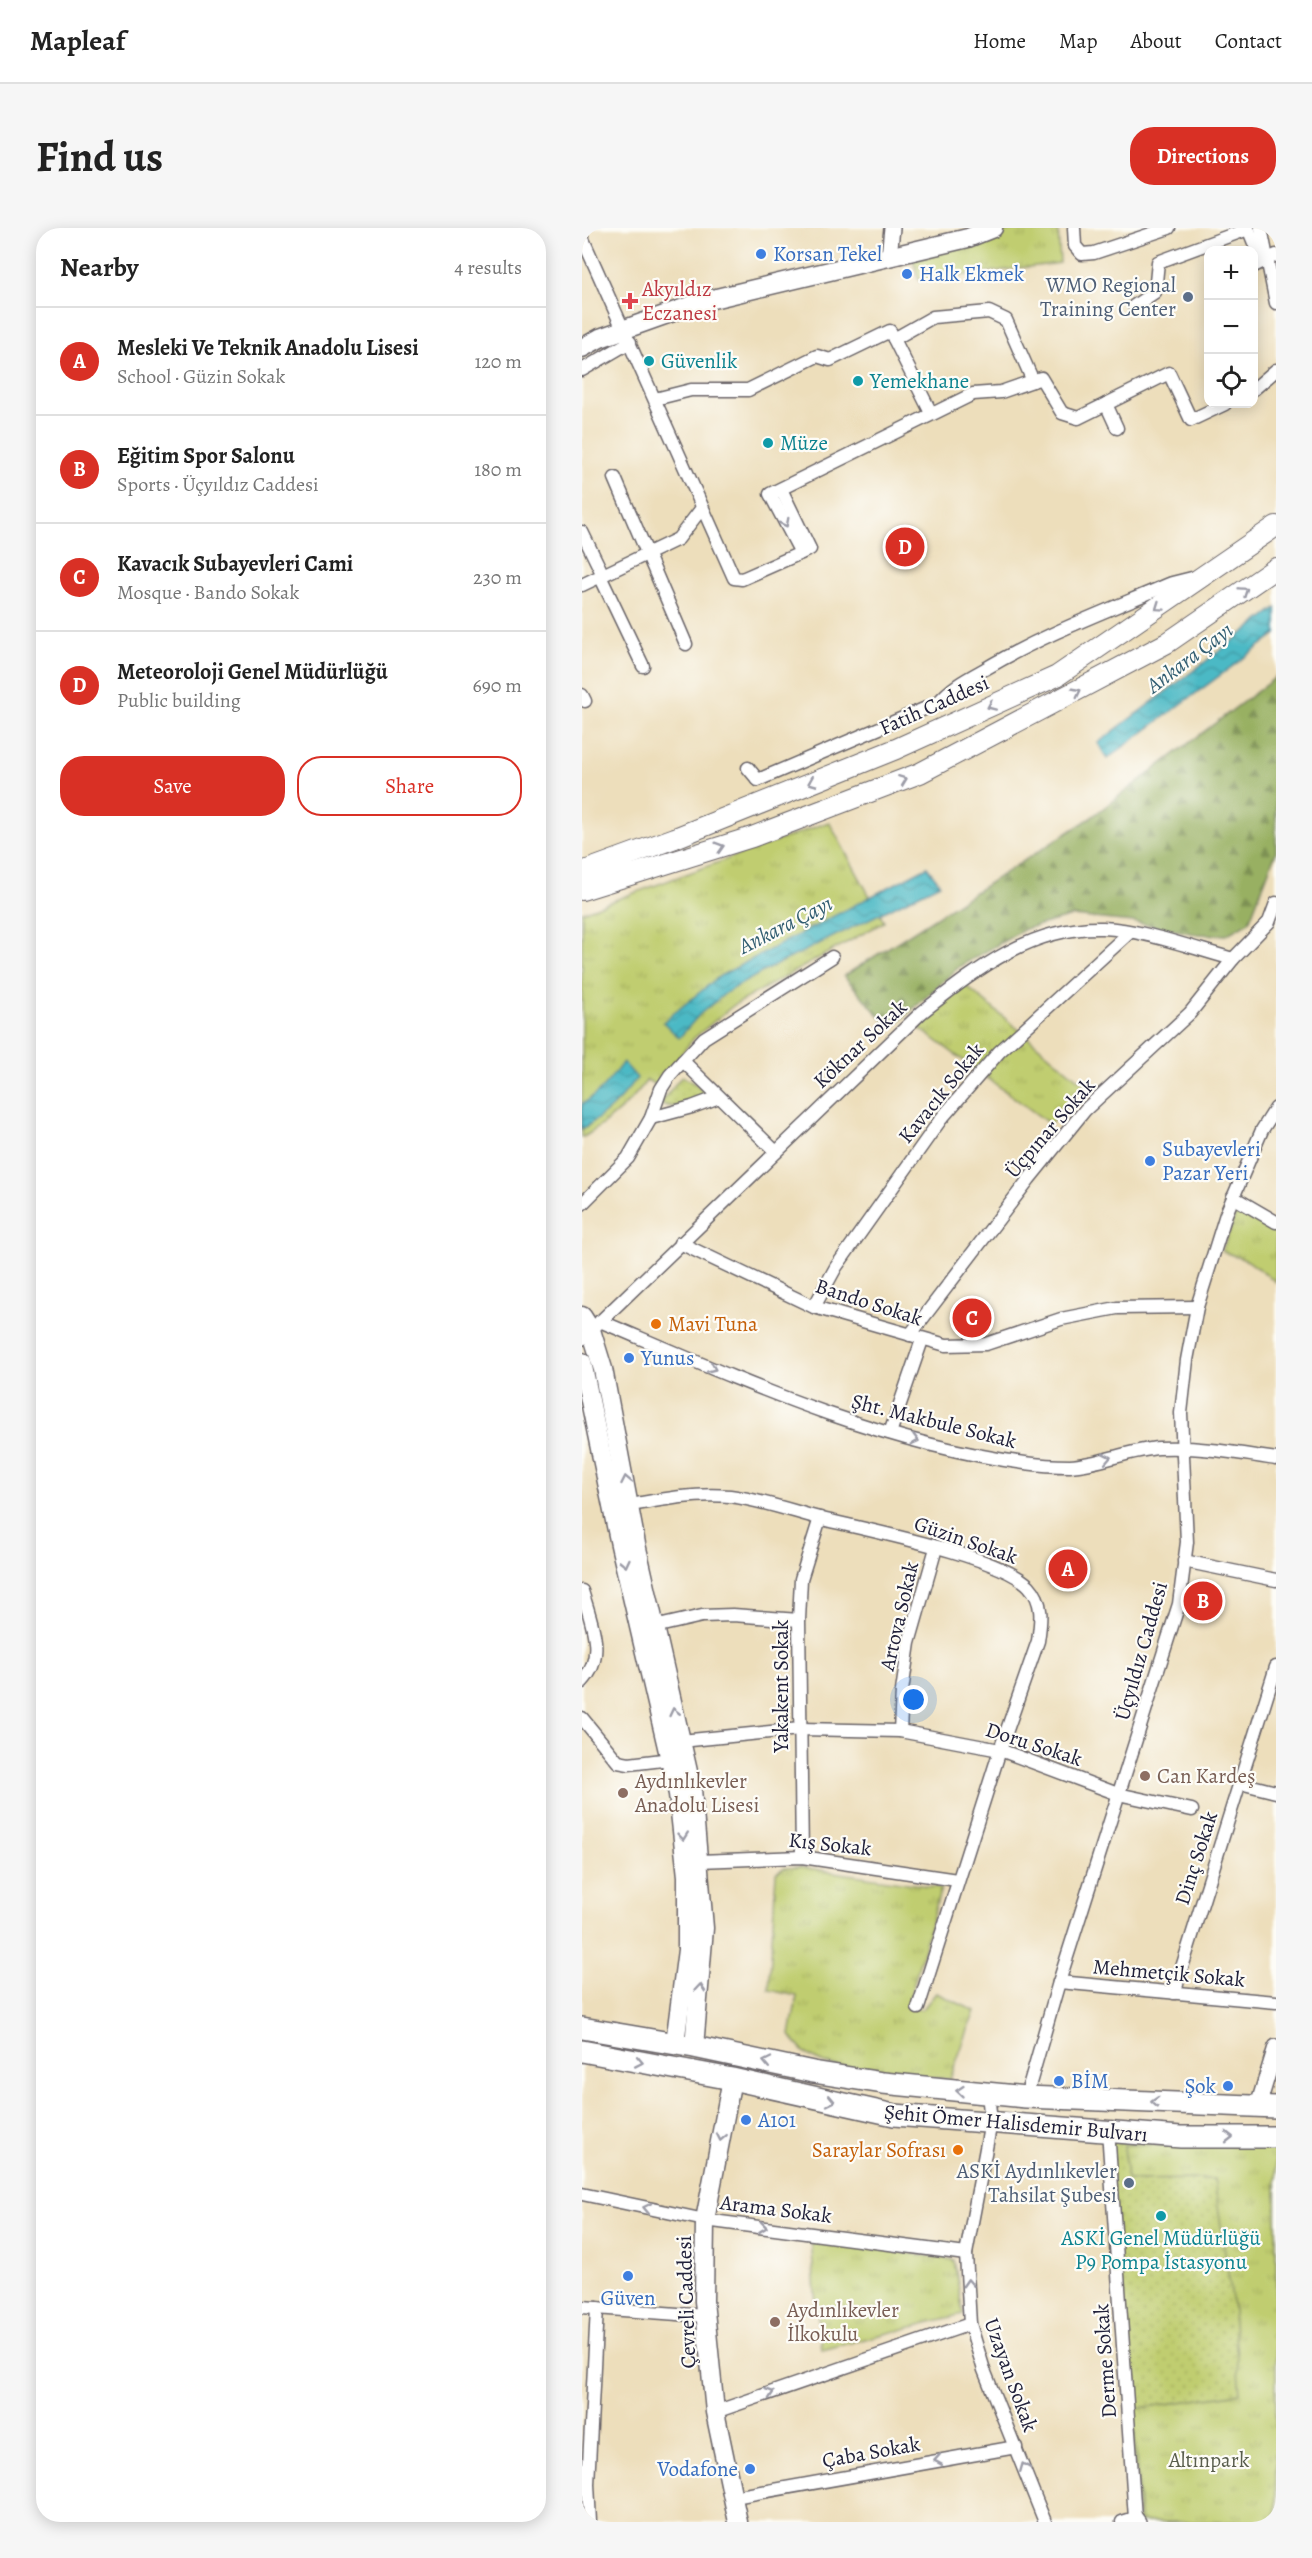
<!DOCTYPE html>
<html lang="en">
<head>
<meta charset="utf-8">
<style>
	:root { --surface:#fff; --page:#f6f6f6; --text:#222; --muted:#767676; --line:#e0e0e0; --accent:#d93025 }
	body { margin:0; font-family:Alegreya,serif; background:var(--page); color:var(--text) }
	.controls { position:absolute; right:18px; top:18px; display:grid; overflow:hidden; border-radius:12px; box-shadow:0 3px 15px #0003 }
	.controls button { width:54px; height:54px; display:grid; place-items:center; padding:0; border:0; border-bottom:2px solid var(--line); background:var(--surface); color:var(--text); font:30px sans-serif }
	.you { position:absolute; left:332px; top:1472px; width:21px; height:21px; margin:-15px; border:4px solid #fff; border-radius:50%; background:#1a73e8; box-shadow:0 0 0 9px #1a73e833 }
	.badge { display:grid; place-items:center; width:39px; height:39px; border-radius:50%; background:var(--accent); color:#fff; font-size:20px; font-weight:700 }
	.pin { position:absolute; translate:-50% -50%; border:3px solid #fff; box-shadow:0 2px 6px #0006 }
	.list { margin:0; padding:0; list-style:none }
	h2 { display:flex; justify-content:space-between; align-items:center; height:78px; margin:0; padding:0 24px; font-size:26px }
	h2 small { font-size:20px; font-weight:400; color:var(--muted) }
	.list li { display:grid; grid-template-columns:39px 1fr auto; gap:18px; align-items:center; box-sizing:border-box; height:108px; padding:0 24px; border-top:2px solid var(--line) }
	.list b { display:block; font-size:22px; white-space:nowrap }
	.list p { margin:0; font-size:20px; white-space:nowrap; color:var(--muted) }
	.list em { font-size:20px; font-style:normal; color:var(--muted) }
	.actions { display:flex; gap:12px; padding:18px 24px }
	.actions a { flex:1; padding:14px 0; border:2px solid var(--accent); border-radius:24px; text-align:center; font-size:21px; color:var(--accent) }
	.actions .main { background:var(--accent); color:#fff }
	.icon { flex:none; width:33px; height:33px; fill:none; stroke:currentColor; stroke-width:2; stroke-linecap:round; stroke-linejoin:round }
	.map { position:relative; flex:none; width:694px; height:2294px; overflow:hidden; border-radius:24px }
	header { display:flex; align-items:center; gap:36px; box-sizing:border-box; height:84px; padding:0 30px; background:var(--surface); border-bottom:2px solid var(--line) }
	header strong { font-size:28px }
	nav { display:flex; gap:33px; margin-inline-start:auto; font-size:21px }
	.intro { display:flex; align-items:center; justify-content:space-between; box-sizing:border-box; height:144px; padding:0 36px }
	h1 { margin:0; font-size:42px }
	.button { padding:15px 27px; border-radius:24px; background:var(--accent); color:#fff; font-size:21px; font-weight:700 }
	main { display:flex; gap:36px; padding:0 36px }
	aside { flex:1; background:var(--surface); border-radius:24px; box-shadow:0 3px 15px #0003 }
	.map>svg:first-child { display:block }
</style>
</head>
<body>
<header>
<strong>Mapleaf</strong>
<nav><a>Home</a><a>Map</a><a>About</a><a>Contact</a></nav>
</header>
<div class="intro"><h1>Find us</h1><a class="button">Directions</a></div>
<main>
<aside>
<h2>Nearby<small>4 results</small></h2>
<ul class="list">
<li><span class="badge">A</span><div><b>Mesleki Ve Teknik Anadolu Lisesi</b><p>School · Güzin Sokak</p></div><em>120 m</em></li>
<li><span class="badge">B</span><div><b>Eğitim Spor Salonu</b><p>Sports · Üçyıldız Caddesi</p></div><em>180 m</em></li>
<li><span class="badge">C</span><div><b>Kavacık Subayevleri Cami</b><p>Mosque · Bando Sokak</p></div><em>230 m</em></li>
<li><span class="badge">D</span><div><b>Meteoroloji Genel Müdürlüğü</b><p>Public building</p></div><em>690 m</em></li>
</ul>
<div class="actions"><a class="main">Save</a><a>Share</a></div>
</aside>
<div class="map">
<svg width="694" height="2294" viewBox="0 0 694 2294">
	<defs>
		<pattern id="grass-dots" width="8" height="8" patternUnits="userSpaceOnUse" patternTransform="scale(1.5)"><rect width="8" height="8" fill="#c0cd6f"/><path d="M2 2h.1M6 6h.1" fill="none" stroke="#a5b061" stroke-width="1.8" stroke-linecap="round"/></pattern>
		<pattern id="forest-firs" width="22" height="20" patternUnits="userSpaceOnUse" patternTransform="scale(1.5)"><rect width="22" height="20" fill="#98b062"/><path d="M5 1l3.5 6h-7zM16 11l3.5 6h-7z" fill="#7c8f52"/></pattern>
		<pattern id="park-tufts" width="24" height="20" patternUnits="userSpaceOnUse" patternTransform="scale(1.5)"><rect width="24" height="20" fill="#c0cd6f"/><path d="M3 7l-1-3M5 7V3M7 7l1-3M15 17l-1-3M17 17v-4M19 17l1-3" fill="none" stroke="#a5b061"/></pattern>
		<pattern id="water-waves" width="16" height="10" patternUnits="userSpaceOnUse" patternTransform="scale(1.5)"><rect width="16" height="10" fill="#4bb9c5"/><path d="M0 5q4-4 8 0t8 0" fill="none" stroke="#3e96a1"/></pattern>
	</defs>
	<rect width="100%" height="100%" fill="#fdfcf7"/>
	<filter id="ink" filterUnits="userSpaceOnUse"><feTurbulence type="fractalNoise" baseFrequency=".0167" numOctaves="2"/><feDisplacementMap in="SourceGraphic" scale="12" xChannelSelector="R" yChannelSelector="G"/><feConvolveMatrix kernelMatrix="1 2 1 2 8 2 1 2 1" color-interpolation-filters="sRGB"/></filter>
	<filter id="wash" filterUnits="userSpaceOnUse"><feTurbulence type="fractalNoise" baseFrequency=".008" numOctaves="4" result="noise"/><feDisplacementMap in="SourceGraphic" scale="24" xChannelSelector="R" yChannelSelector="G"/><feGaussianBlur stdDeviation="1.35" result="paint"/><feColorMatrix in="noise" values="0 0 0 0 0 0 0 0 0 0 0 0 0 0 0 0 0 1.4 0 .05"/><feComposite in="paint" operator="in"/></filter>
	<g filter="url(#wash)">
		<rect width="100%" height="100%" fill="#eddebb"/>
		<!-- grass -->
		<g fill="url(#grass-dots)" stroke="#717855" stroke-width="1.5">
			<path d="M 100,848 L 118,859 L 123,865 C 113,876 92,883 78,875 Z"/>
			<polygon points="526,1902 694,1909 694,2294 556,2294"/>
		</g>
		<!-- forest -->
		<polygon fill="url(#forest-firs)" stroke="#5d694e" stroke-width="1.5" points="694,449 694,624 667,694 644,707 614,706 551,694 490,688 443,701 378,738 309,801 262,748 507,591"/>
		<!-- park -->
		<g fill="url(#park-tufts)" stroke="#717855" stroke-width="1.5">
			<polygon points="436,0 476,0 478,35 337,53 331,32"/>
			<path d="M 247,594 L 302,694 L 152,777 L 112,810 L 74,857 L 65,852 C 47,877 27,894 0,910 L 0,684 Z"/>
			<polygon points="383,757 503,857 468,896 337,800"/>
			<polygon points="655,983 668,984 694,1000 694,1054 666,1033 640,1023"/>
			<path d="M 218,1639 L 359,1660 L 328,1769 L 330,1778 L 340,1782 L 354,1765 L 393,1783 L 368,1851 C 332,1848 261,1847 231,1830 C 221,1825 214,1817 208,1807 L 215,1768 L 187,1762 L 194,1645 L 202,1640 Z"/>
			<polygon points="542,1917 694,1917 694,2294 562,2294 558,2290 551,2181 658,2165 650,2071 632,1951 545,1952"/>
			<polygon points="229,2010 372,2032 381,2086 240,2122 233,2066"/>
		</g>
		<!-- water -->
		<g fill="url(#water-waves)" stroke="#366e80" stroke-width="1.5">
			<polygon points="694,380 694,406 525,531 516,515"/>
			<polygon points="345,639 358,656 186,741 145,764 118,786 97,810 81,794 138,748"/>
			<path d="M 41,834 L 55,850 C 39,871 23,888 0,901 L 0,876 C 18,866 29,850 41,834 Z"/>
		</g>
	</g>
	<g filter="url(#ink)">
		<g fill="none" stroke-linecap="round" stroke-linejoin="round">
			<!-- minor casing -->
			<g stroke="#696468" stroke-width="15">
				<g id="minor">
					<polyline points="492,0 493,18 500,26 512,25 587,0"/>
					<polyline points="666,0 674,20 686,31"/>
					<polyline points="679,0 694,75"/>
					<polyline points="0,9 152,350 160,351 228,321 199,261"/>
					<polyline points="672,38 694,27"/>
					<polyline points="552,78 573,64 576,34 666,1"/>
					<polyline points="312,111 349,185"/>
					<polyline points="0,142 48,114"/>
					<polyline points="672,161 694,142"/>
					<polyline points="73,171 109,162 166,162 235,128 248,132 308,103 312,111 351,89 407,84 424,92 451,153"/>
					<polyline points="524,176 535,200"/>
					<polyline points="33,250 104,416"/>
					<polyline points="0,304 21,347"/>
					<polyline points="219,325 188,266 391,166 419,164 459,150 480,185 496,190 587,145 609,192 643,176"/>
					<polyline points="18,348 61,438"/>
					<polyline points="0,357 96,311 120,280"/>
					<polyline points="0,467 3,473"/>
					<path d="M 166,540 L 176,552 L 356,475 C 369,459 385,451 403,441 C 462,406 527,382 590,355 L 610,350"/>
					<polyline points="101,833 194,924"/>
					<polyline points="69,890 110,879 137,869"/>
					<polyline points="651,969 694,994"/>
					<polyline points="0,976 46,930 69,890 79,861 88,847 122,810 250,729"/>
					<polyline points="98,1015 232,1079 364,1117 404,1116 479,1091 535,1080 615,1079"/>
					<polyline points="232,1079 254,1039 359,891 417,824 548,704"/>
					<path d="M 18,1093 C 155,1151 294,1215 443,1235 C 457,1237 474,1238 488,1238 C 518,1236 547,1222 577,1220 C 615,1218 656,1225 694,1231"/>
					<polyline points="328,1107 447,951 503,882 608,785 651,731 687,694 694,675"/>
					<path d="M 0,1111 L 339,785 C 394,742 448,698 521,700 C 558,701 614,721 651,731"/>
					<polyline points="308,1205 340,1112"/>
					<path d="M 49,1277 C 82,1271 114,1265 148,1268 C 179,1272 210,1283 240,1291 C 285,1302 418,1328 447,1358 C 462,1374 459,1393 456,1413 L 418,1522 L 336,1780"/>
					<polyline points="602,1333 694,1352"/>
					<path d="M 0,1363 C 9,1394 25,1428 0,1454"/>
					<polyline points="72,1399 120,1388 151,1387 217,1392"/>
					<polyline points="0,1490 36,1534 47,1536 89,1531"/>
					<polyline points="318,1503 320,1463 327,1415 354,1320"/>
					<polyline points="99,1513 218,1501 318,1503 418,1522 536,1566 610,1582"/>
					<polyline points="658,1555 694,1564"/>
					<polyline points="220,1629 217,1392 219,1351 238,1290"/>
					<polyline points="117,1633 220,1629 375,1652"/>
					<polyline points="477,1754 694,1774"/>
					<polyline points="592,1765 694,1439"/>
					<polyline points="406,1865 409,1894 384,2026 388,2096 402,2142 463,2294"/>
					<polyline points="444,1869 477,1754 597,1376 605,1314 599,1185 605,1132 615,1079 644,986 680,902 694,880"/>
					<polyline points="526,1902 553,2290 540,2294"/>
					<polyline points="0,1966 123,1992 384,2026"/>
					<polyline points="0,2079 123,2088"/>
					<polyline points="133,2184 388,2096"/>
					<polyline points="152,2269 434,2219"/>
					<polyline points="8,2294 6,2256 15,2080"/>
				</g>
			</g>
			<!-- tertiary casing -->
			<g stroke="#696468" stroke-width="18">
				<g id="tertiary">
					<polyline points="307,28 310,0"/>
					<polyline points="676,1878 694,1819"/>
					<polyline points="553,2290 556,2294"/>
				</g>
			</g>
			<!-- secondary casing -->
			<g stroke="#696468" stroke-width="21">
				<g id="secondary">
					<polyline points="0,120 18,110 122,73 386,10 411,0"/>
					<polyline points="0,1088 9,1102 21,1141 54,1316 110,1561 122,1700 112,1819"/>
					<polyline points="0,1134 38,1317 96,1566 105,1648 105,1722 93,1815"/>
					<polyline points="150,1851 123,1992 122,2073 133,2184 156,2294"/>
				</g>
			</g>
			<!-- primary casing -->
			<g stroke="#696468" stroke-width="22">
				<g id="primary">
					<polyline points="0,644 93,610 314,521 475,448 694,298"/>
					<polyline points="0,662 170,609 338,545 585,415 694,340"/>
				</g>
			</g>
			<!-- trunk casing -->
			<g stroke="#696468" stroke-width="24">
				<g id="trunk">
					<polyline points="0,1800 112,1819 231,1844 301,1855 444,1869 694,1879"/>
					<polyline points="0,1823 150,1851 312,1887 599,1909 694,1909"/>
				</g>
			</g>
			<!-- minor -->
			<use href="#minor" stroke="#fff" stroke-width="12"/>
			<!-- tertiary -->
			<use href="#tertiary" stroke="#fff" stroke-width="15"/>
			<!-- secondary -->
			<use href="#secondary" stroke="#fff" stroke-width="18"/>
			<!-- primary -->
			<use href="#primary" stroke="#fff" stroke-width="20"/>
			<!-- trunk -->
			<use href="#trunk" stroke="#fff" stroke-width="21"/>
		</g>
		<!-- one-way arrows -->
		<defs><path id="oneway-chevron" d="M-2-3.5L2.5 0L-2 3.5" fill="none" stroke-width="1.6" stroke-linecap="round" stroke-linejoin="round" transform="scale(1.5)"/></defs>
		<g stroke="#9c9ca7">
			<use href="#oneway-chevron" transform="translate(203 295) rotate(63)"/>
			<use href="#oneway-chevron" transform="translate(662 363) rotate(-34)"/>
			<use href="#oneway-chevron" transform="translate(577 379) rotate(145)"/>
			<use href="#oneway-chevron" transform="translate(495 464) rotate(-27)"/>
			<use href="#oneway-chevron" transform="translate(409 478) rotate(156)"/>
			<use href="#oneway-chevron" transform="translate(321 552) rotate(-21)"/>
			<use href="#oneway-chevron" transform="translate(230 554) rotate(158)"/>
			<use href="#oneway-chevron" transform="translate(138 619) rotate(-17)"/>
			<use href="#oneway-chevron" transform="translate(130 1140) rotate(23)"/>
			<use href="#oneway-chevron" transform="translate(333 1212) rotate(14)"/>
			<use href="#oneway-chevron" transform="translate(525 1230) rotate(-11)"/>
			<use href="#oneway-chevron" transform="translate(44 1252) rotate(-101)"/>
			<use href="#oneway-chevron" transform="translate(43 1335) rotate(77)"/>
			<use href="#oneway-chevron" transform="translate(92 1484) rotate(-103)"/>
			<use href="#oneway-chevron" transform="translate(101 1608) rotate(84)"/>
			<use href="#oneway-chevron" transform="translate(118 1760) rotate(-85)"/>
			<use href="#oneway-chevron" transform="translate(57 1834) rotate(11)"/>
			<use href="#oneway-chevron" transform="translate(185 1834) rotate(-168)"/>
			<use href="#oneway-chevron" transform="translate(378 1863) rotate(-175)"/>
			<use href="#oneway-chevron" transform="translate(249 1873) rotate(12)"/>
			<use href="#oneway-chevron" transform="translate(573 1874) rotate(-177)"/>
			<use href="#oneway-chevron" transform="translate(139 1909) rotate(101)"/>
			<use href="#oneway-chevron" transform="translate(647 1909)"/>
			<use href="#oneway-chevron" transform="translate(65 1980) rotate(-168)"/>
			<use href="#oneway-chevron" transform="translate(181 1999) rotate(7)"/>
			<use href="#oneway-chevron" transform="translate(386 2055) rotate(-93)"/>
			<use href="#oneway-chevron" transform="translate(188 2165) rotate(-19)"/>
			<use href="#oneway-chevron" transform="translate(356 2232) rotate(170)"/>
			<use href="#oneway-chevron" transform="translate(442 2239) rotate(-112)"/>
		</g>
	</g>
	<!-- markers -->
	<g fill="#3f7fe0" stroke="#fdfcf7" stroke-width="2">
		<circle cx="179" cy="26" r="6"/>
		<circle cx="325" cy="46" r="6"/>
		<circle cx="568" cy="933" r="6"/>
		<circle cx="47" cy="1130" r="6"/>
		<circle cx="477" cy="1853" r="6"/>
		<circle cx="646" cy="1858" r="6"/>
		<circle cx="164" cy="1892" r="6"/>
		<circle cx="46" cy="2048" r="6"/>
		<circle cx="168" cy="2241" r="6"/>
	</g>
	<g fill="#5c6f8a" stroke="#fdfcf7" stroke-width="2">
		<circle cx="606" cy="69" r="6"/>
		<circle cx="547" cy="1955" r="6"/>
	</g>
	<path fill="#e0444e" stroke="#fdfcf7" stroke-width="2" d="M45 64h6v6h6v6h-6v6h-6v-6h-6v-6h6z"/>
	<g fill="#0f9aa8" stroke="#fdfcf7" stroke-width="2">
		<circle cx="67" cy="133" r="6"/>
		<circle cx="276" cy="153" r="6"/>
		<circle cx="186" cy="215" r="6"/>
		<circle cx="579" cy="1988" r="6"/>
	</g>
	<g fill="#e8710a" stroke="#fdfcf7" stroke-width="2">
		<circle cx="74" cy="1096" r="6"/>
		<circle cx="376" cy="1922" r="6"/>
	</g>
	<g fill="#8d6e63" stroke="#fdfcf7" stroke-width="2">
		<circle cx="563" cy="1548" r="6"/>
		<circle cx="41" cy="1565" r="6"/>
		<circle cx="193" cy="2094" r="6"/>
	</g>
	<g text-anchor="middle" stroke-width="4.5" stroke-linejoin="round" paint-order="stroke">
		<!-- shop labels -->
		<g font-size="21" fill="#366cbe" stroke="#fdfcf7" text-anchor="start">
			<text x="191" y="33">Korsan Tekel</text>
			<text x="337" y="53">Halk Ekmek</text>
			<text x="580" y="928">Subayevleri<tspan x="580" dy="24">Pazar Yeri</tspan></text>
			<text x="59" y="1137">Yunus</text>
			<text x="489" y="1860">BİM</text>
			<text x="634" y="1865" text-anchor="end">Şok</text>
			<text x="176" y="1899">A101</text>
			<text x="46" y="2077" text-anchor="middle">Güven</text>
			<text x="156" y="2248" text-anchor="end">Vodafone</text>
		</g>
		<!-- service labels -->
		<g font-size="21" fill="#4e5e75" stroke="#fdfcf7" text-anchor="end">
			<text x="594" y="64">WMO Regional<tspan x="594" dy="24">Training Center</tspan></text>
			<text x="535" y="1950">ASKİ Aydınlıkevler<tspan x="535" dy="24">Tahsilat Şubesi</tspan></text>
		</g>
		<!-- health labels -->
		<g font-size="21" fill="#be3a42" stroke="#fdfcf7" text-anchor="start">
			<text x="60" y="68">Akyıldız<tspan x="60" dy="24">Eczanesi</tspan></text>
		</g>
		<!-- culture labels -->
		<g font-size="21" fill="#0d838f" stroke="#fdfcf7" text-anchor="start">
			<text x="79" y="140">Güvenlik</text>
			<text x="288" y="160">Yemekhane</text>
			<text x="198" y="222">Müze</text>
			<text x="579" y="2017" text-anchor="middle">ASKİ Genel Müdürlüğü<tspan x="579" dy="24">P9 Pompa İstasyonu</tspan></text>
		</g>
		<!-- street labels -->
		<g font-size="21" fill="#22223b" stroke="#fdfcf7">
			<text transform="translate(352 477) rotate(-24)" y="7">Fatih Caddesi</text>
			<text transform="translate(278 816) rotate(-43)" y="7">Köknar Sokak</text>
			<text transform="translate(359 865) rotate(-51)" y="7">Kavacık Sokak</text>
			<text transform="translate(468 900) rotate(-49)" y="7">Üçpınar Sokak</text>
			<text transform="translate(287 1074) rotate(18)" y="7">Bando Sokak</text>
			<text transform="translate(352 1193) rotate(14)" y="7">Şht. Makbule Sokak</text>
			<text transform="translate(384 1312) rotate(19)" y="7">Güzin Sokak</text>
			<text transform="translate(317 1388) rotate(-77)" y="7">Artova Sokak</text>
			<text transform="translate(559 1423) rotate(-74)" y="7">Üçyıldız Caddesi</text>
			<text transform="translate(199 1458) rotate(-90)" y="7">Yakakent Sokak</text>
			<text transform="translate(452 1516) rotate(18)" y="7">Doru Sokak</text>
			<text transform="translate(248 1616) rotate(6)" y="7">Kış Sokak</text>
			<text transform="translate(614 1630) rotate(-72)" y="7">Dinç Sokak</text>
			<text transform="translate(587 1745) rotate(5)" y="7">Mehmetçik Sokak</text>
			<text transform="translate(434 1895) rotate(5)" y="7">Şehit Ömer Halisdemir Bulvarı</text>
			<text transform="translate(194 1981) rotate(7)" y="7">Arama Sokak</text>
			<text transform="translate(104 2074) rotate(-92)" y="7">Çevreli Caddesi</text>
			<text transform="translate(523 2133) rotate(-94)" y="7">Derme Sokak</text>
			<text transform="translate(429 2147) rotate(70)" y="7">Uzayan Sokak</text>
			<text transform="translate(289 2224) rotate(-10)" y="7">Çaba Sokak</text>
		</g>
		<!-- food labels -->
		<g font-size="21" fill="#c56008" stroke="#fdfcf7" text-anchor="start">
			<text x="86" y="1103">Mavi Tuna</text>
			<text x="364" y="1929" text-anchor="end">Saraylar Sofrası</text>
		</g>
		<!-- education labels -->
		<g font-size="21" fill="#785e54" stroke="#fdfcf7" text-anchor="start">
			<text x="575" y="1555">Can Kardeş</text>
			<text x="53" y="1560">Aydınlıkevler<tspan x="53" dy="24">Anadolu Lisesi</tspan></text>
			<text x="205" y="2089">Aydınlıkevler<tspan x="205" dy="24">İlkokulu</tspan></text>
		</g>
		<!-- park labels -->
		<g font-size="21" fill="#595e4d" stroke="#fdfcf7">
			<text x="627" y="2239">Altınpark</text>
		</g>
		<!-- water labels -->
		<g font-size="22" font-style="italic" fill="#325e72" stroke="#fdfcf7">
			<text transform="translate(607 429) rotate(-37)" y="8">Ankara Çayı</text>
			<text transform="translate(203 696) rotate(-27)" y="8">Ankara Çayı</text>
		</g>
	</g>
</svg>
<div class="controls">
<button>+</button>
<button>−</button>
<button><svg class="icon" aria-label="locate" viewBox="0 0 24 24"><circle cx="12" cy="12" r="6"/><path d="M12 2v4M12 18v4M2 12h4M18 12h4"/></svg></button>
</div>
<div class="you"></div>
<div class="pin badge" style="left:486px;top:1341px">A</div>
<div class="pin badge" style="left:621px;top:1373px">B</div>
<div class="pin badge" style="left:390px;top:1090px">C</div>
<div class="pin badge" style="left:323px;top:319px">D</div>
</div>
</main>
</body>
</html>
